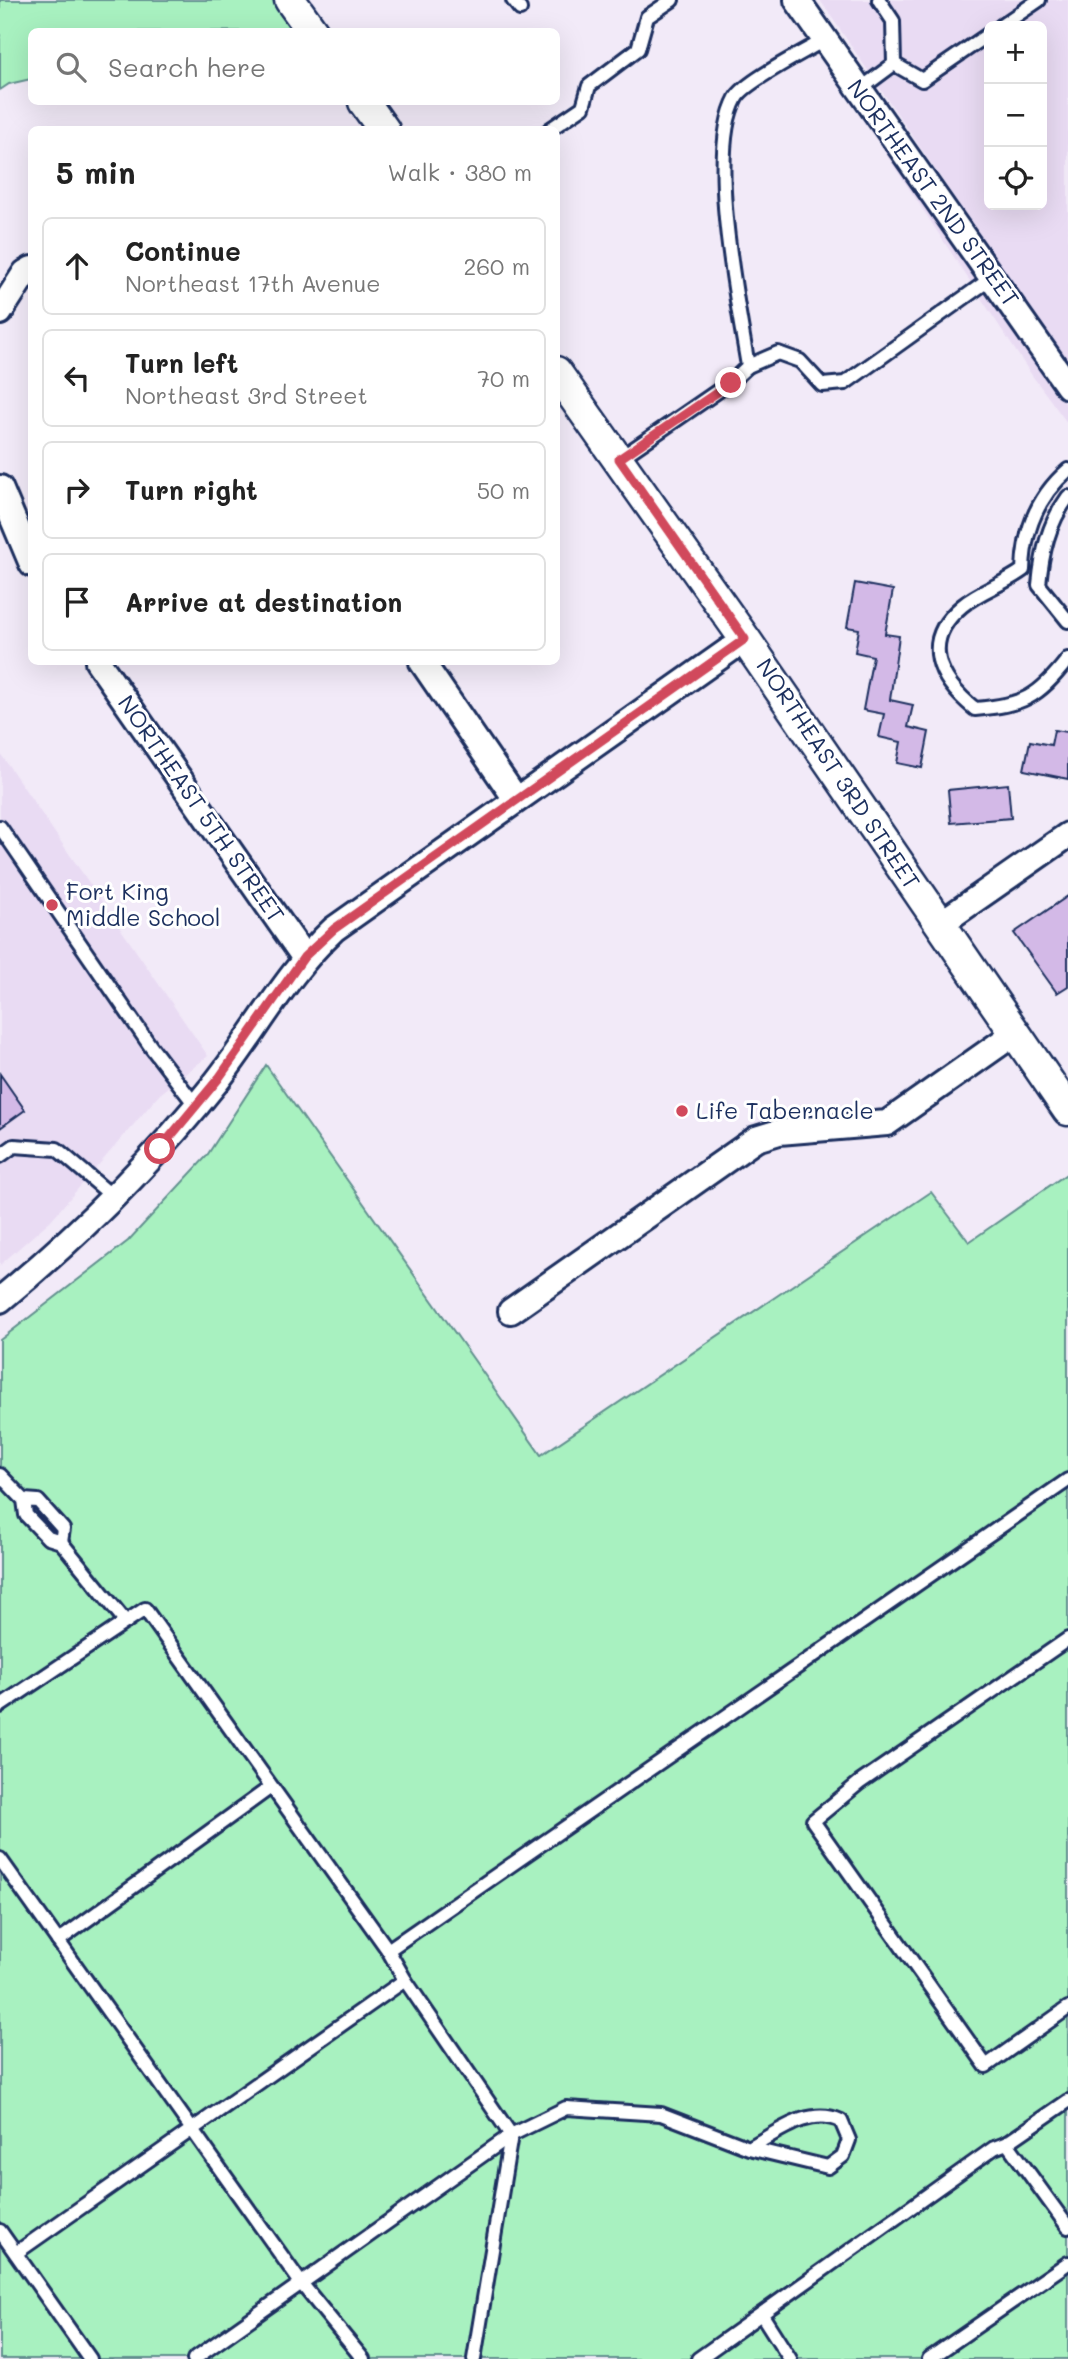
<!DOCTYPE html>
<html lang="en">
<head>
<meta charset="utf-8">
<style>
	:root { --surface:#fff; --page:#f6f6f6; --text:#222; --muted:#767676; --line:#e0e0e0 }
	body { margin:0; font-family:Mali,sans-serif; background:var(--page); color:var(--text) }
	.controls { position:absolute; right:21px; top:21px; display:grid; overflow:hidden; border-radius:10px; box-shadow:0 7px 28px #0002 }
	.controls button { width:63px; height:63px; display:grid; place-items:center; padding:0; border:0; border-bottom:2px solid var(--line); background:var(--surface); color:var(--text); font:35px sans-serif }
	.stop { position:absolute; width:21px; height:21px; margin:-16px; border:5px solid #d1495b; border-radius:50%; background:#fff }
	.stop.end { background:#d1495b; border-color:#fff; box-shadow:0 2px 7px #0008 }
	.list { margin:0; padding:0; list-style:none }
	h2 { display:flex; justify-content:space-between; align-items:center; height:91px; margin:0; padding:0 28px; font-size:30px }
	h2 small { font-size:23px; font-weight:400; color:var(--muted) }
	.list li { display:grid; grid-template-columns:46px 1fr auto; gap:21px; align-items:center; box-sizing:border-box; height:98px; margin:0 14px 14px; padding:0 14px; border:2px solid var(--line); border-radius:10px }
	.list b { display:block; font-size:26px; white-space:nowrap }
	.list p { margin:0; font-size:23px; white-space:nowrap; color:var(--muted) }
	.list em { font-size:23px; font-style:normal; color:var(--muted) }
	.icon { flex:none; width:38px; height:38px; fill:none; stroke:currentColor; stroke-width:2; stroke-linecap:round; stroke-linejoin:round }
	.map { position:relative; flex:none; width:1068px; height:2359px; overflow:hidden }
	.search { position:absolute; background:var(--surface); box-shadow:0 7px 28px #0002; left:28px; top:28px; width:532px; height:77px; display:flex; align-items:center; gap:18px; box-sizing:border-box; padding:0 24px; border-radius:10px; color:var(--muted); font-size:26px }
	.panel { position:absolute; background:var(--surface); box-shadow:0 7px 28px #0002; left:28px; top:126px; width:532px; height:539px; border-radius:10px }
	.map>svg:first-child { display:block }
</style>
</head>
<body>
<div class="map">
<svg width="1068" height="2359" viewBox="0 0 1068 2359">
	<rect width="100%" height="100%" fill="#f2eaf8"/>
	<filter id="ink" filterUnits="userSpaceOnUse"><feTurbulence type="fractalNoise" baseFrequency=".0143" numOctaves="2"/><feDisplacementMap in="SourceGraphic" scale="14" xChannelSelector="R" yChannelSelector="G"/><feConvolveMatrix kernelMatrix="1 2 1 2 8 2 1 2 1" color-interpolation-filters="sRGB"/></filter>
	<g filter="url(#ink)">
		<!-- built -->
		<g fill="#e9dbf3" fill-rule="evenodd">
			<polygon points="785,0 792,0 1068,407 1068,424 1031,374"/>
			<path d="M 820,0 L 1068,0 L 1068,365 ZM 989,26 L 1042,26 L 1042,205 L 989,205 Z"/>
			<polygon points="0,753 208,1056 160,1094 51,1220 0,1265"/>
		</g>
		<!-- green -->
		<g fill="#a8f1c0" stroke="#62908f" stroke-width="2">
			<polygon points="0,0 275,0 298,31 32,32 31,79 9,84 0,90"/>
			<polygon points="266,1065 541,1455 931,1192 969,1242 1068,1173 1068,2359 0,2359 0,1340 128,1241 206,1157"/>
		</g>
		<!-- building -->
		<g fill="#d3b9e7" stroke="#1b2f5e" stroke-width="2">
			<polygon points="855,583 893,590 885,634 899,636 890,700 913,705 908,727 929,732 922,768 897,763 901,742 879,737 884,714 863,710 873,656 855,652 859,629 847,627"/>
			<polygon points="1054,730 1068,732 1068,779 1024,770 1030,741 1051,745"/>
			<polygon points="1008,784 1011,818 951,823 948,790"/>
			<polygon points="1068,896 1068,986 1057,993 1014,933"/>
			<polygon points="0,1074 25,1110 0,1128"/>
		</g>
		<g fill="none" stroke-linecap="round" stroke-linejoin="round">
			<!-- service casing -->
			<g stroke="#1b2f5e" stroke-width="18">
				<g id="service">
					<polyline points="513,0 520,9"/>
					<polyline points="1001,26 1039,0"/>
					<polyline points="894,64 922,80 989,34"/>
					<polyline points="859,90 894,64 893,21 879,0"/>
					<polyline points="549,130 583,107 589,86 638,49 647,17 672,0"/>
					<polyline points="748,366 778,353 800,361 822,385 845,383 993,277"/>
					<path d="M 619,459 L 731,382 L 748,366 C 738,304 706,152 736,98 C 744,82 806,51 824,40"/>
					<path d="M 1068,470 C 1038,496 1024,530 1023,570 C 1004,584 980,591 962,606 C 920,641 938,679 975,709 C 1023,705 1038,698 1068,659"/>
					<path d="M 1068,497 C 1048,524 1042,553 1039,585 L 1068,621"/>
					<polyline points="0,827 151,1047 196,1106"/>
					<polyline points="0,1156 14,1146 57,1149 112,1196"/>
					<polyline points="0,1475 24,1500 26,1515 48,1538 61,1542 63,1529 38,1501 24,1500"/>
					<polyline points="61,1542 126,1622"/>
					<polyline points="1068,1639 859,1783 813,1821 986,2066 1068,2008"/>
					<polyline points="0,1706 145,1609 388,1950 405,1980 511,2135 474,2359"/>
					<polyline points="0,1859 301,2283 363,2359"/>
					<polyline points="58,1941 271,1787"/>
					<polyline points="388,1950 1068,1480"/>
					<polyline points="1007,2143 1068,2101"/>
					<polyline points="0,2231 90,2359"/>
					<polyline points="16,2253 405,1980"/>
					<polyline points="762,2315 790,2359"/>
					<path d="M 194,2359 L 511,2135 L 566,2108 L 661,2114 L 749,2148 L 828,2167 L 843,2156 L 849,2140 L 841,2121 C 809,2106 778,2132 749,2148"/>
					<polyline points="698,2359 994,2148 1007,2143 1068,2227"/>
					<polyline points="929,2359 1068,2263"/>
				</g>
			</g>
			<!-- minor casing -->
			<g stroke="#1b2f5e" stroke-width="30">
				<g id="minor">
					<polyline points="797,0 1068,386"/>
					<polyline points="0,312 25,273 32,269"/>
					<polyline points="0,488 32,564"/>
					<polyline points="98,662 304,957"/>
					<polyline points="422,662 516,799"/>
					<polyline points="940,924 1068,835"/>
					<path d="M 0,1300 C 79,1235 154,1160 217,1081 C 257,1030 287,973 334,929 L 745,639"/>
					<polyline points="511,1311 756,1139 779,1132 887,1123 1015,1033"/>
				</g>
			</g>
			<!-- tertiary casing -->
			<g stroke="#1b2f5e" stroke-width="35">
				<g id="tertiary">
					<polyline points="290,0 313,32"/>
					<polyline points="364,102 384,130"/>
					<polyline points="556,372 745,639 1068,1110"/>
				</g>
			</g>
			<!-- service -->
			<use href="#service" stroke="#fff" stroke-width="12"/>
			<!-- minor -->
			<use href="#minor" stroke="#fff" stroke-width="24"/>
			<!-- tertiary -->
			<use href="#tertiary" stroke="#fff" stroke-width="30"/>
		</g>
	</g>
	<g fill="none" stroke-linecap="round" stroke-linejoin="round" filter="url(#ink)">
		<!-- route -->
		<polyline stroke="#d1495b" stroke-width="9" points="160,1149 219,1078 304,957 334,929 745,639 619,459 731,383"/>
	</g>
	<!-- markers -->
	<g fill="#d1495b" stroke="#fff" stroke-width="2.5">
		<circle cx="52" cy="905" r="7"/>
		<circle cx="682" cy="1111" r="7"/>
	</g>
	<g text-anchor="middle" stroke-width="6" stroke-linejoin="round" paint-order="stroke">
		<!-- street labels -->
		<g font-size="23" fill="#1b2f5e" stroke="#fff">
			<text transform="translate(933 193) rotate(54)" y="8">NORTHEAST 2ND STREET</text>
			<text transform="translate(838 774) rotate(56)" y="8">NORTHEAST 3RD STREET</text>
			<text transform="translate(201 809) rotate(55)" y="8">NORTHEAST 5TH STREET</text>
		</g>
		<!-- poi labels -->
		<g font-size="23" fill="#1b2f5e" stroke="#fff" text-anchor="start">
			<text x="66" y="900">Fort King<tspan x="66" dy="26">Middle School</tspan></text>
			<text x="696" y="1119">Life Tabernacle</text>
		</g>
	</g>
</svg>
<div class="controls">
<button>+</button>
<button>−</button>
<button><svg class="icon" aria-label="locate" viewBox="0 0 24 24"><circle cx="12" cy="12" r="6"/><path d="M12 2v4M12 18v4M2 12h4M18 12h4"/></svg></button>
</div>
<div class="stop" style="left:160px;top:1149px"></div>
<div class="stop end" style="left:731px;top:383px"></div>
<div class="search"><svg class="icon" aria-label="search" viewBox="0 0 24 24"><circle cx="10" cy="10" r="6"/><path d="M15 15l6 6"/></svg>Search here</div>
<section class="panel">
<h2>5 min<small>Walk · 380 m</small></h2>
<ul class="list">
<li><svg class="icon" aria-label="ahead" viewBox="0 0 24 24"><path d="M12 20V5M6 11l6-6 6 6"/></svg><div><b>Continue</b><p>Northeast 17th Avenue</p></div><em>260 m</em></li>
<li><svg class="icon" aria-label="left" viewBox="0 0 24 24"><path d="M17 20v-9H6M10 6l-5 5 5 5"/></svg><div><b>Turn left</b><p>Northeast 3rd Street</p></div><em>70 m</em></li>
<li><svg class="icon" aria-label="right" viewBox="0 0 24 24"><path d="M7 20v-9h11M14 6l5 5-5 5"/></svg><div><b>Turn right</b></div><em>50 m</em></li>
<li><svg class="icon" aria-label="arrive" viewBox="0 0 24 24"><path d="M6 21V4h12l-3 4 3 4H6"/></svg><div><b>Arrive at destination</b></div></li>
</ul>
</section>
</div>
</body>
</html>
